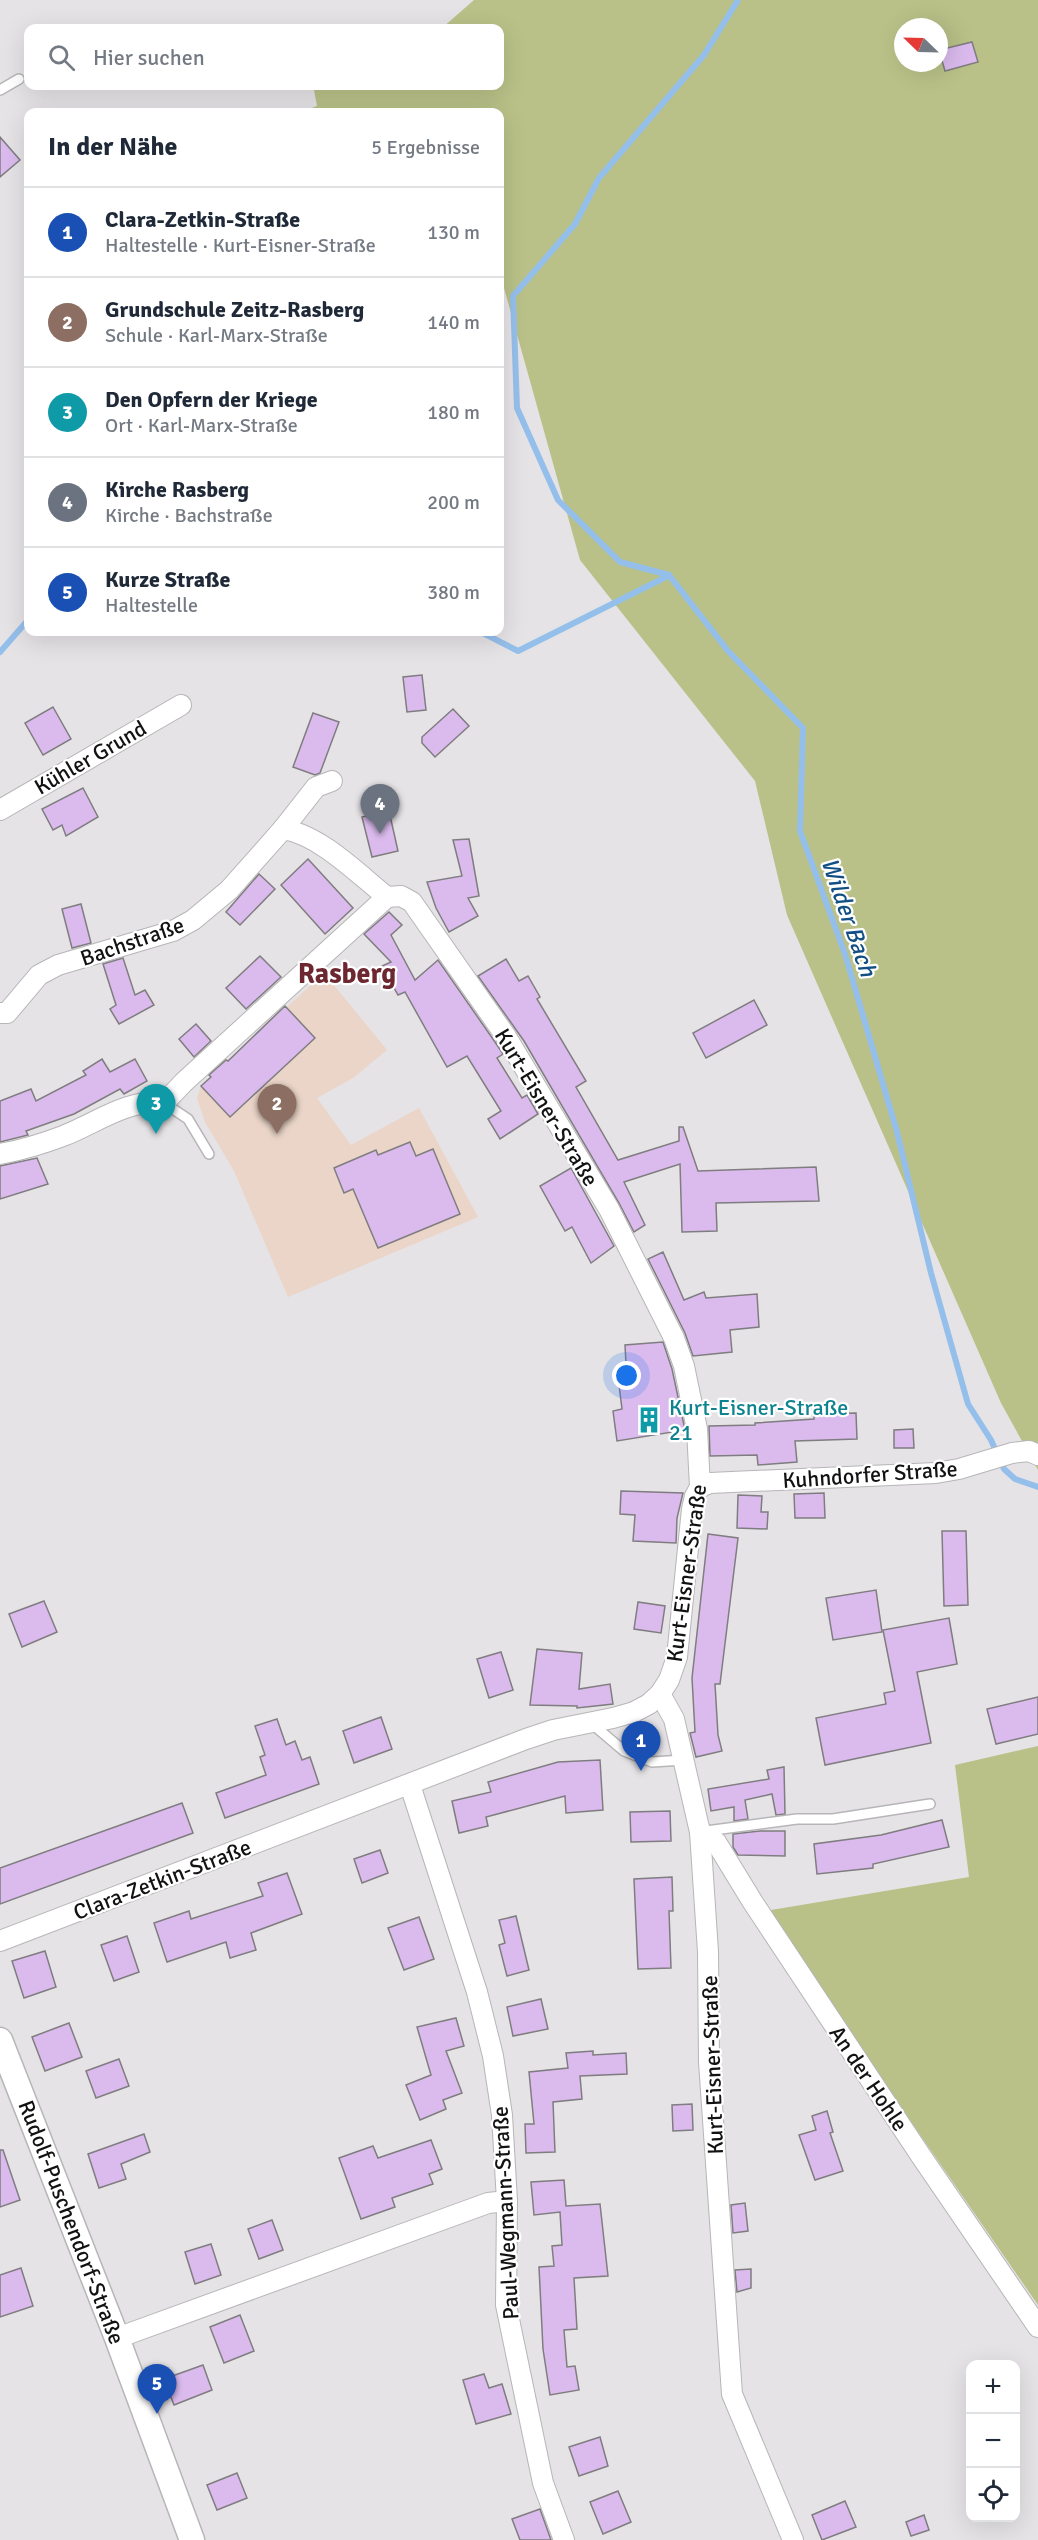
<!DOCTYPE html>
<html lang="de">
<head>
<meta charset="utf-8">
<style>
	:root { --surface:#fff; --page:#f2f2f3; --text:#1f2937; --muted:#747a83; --line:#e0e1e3; --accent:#bd2c48 }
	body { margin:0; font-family:Signika,sans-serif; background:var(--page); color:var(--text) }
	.controls { position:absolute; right:18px; bottom:18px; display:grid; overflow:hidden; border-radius:12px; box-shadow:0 6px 24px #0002 }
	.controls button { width:54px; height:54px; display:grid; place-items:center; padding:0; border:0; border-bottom:2px solid var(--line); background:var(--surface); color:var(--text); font:30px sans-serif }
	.compass { position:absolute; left:894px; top:18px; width:54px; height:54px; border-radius:50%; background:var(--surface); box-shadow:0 6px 24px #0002; rotate:293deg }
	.you { position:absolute; left:627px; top:1376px; width:21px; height:21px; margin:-15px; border:4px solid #fff; border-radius:50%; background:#1a73e8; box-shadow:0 0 0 9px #1a73e833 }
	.badge { display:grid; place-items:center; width:39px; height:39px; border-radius:50%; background:var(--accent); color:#fff; font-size:20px; font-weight:700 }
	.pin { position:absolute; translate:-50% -50px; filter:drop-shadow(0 2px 3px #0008) }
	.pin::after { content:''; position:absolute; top:32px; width:21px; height:18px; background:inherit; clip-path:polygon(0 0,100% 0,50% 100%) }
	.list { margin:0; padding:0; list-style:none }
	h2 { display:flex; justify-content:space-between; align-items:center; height:78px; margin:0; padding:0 24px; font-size:26px }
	h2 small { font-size:20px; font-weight:400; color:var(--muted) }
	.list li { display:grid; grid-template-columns:39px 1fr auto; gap:18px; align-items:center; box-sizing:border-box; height:90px; padding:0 24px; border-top:2px solid var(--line) }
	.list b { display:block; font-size:22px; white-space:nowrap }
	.list p { margin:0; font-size:20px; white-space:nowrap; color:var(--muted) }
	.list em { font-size:20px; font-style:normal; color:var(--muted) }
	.icon { flex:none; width:33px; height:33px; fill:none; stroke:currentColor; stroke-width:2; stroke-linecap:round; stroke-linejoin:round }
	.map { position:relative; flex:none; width:1038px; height:2540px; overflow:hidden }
	.search { position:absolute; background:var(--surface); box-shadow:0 6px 24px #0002; left:24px; top:24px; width:480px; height:66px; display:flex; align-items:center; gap:15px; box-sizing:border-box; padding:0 21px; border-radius:12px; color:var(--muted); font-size:22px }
	.panel { position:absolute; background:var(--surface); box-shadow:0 6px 24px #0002; left:24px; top:108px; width:480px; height:528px; border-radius:12px }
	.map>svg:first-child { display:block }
</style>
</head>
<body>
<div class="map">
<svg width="1038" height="2540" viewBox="0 0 1038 2540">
	<rect width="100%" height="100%" fill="#e5e3e6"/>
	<!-- education -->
	<polygon fill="#ead5c8" points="324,973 387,1050 353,1078 317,1098 351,1145 419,1108 478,1217 288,1297 234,1171 205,1122 197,1098 201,1086"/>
	<!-- green -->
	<g fill="#b9c188" fill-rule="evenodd">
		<path d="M 474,0 L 1038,0 L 1038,1470 L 1001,1403 L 787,915 L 755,781 L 580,560 L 504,288 L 500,288 L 500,112 L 301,112 L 317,106 L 314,90 L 323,86 L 500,86 L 500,28 L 442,28 ZM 903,27 L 939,27 L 939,63 L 903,63 Z"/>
		<polygon points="1038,1746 1038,2305 765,1911 969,1877 955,1765"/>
	</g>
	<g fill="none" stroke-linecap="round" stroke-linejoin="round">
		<!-- stream -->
		<g stroke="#95bfeb" stroke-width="6">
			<polyline points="669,575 728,651 803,728 800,831 845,954 897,1132 931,1273 968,1404 991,1440 1004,1469 1015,1479 1038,1487"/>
			<polyline points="669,575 620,562 558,500 517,408 513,296 575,224 599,178 704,55 738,0"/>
			<polyline points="481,632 518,651 668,576"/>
			<polyline points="0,652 28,620"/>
		</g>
	</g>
	<!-- building -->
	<g fill="#dbbbee" stroke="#7f7d7f" stroke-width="1.5">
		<polygon points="972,42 978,62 945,71 939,50"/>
		<polygon points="0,137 20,160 0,177"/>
		<polygon points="422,675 426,710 407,712 403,677"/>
		<polygon points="53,707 71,739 43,755 25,723"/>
		<polygon points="453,709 469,726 435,757 422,743 422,737"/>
		<polygon points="313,713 339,722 320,773 315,775 293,767"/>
		<polygon points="83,788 98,817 66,836 62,825 53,830 42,809"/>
		<polygon points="389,811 398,851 372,857 362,817"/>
		<polygon points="469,839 479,896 468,898 478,916 449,932 436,908 427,882 462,876 453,840"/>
		<polygon points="308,859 353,908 325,934 281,885"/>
		<polygon points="259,874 275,889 240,925 226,912"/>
		<polygon points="81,904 91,943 72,948 62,909"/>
		<polygon points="389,912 402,925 391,935 415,980 438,960 495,1042 503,1054 497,1058 522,1098 527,1095 538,1114 500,1139 488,1119 501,1111 467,1056 447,1067 405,992 398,995 382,966 391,962 364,934"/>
		<polygon points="260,956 281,977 246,1009 226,988"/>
		<polygon points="123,958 135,995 145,990 154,1005 119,1024 110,1009 116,1005 103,964"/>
		<polygon points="506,959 519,981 528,976 540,997 537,999 586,1081 576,1087 618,1160 679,1141 679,1127 683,1127 698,1171 816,1167 819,1201 716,1203 717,1231 682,1232 680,1164 624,1182 645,1225 634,1232 619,1203 524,1041 478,976"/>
		<polygon points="754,1000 767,1025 706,1058 693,1033"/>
		<polygon points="285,1006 315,1038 230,1117 201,1086 211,1077 209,1075 226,1060 228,1061"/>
		<polygon points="196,1024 211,1041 194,1057 179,1039"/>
		<polygon points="102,1059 110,1072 135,1059 147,1081 124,1094 120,1089 74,1114 26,1131 28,1135 0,1142 0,1101 31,1089 36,1101 86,1075 83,1071"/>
		<polygon points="410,1142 416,1156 433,1149 460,1214 378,1248 353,1189 344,1193 334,1168 376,1150 378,1155"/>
		<polygon points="37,1158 48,1184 0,1199 0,1166"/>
		<polygon points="571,1168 614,1246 591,1263 572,1227 565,1231 540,1186"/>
		<polygon points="663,1252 684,1300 704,1292 706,1298 757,1294 759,1327 730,1330 732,1352 693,1356 685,1333 648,1259"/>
		<polygon points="663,1342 672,1369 685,1430 617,1441 613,1411 622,1409 619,1385 627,1384 625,1345"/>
		<polygon points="856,1413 857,1439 795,1441 797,1462 758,1465 757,1455 710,1456 709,1426 755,1425 755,1423 814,1419 814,1414"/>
		<polygon points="913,1429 914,1448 894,1448 894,1430"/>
		<polygon points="621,1491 683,1493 677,1518 676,1543 633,1541 635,1515 620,1514"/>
		<polygon points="824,1493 825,1518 795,1518 794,1494"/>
		<polygon points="738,1495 762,1496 761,1512 768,1512 767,1529 737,1528"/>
		<polygon points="942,1531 966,1531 968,1605 944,1606"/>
		<polygon points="708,1534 738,1538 720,1684 715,1684 718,1735 722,1751 696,1757 690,1733 695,1732 692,1678"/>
		<polygon points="876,1590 882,1632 833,1640 826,1598"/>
		<polygon points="44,1601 57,1632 22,1647 9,1614"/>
		<polygon points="638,1602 665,1606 661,1633 634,1629"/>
		<polygon points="949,1618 957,1664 917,1672 931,1743 825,1765 816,1718 886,1704 884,1693 895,1691 883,1630"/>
		<polygon points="537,1649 582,1653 579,1689 610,1684 613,1704 577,1708 577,1706 530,1705"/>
		<polygon points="501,1652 513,1690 489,1698 477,1659"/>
		<polygon points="1038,1697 1038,1734 996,1744 987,1709"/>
		<polygon points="381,1717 392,1749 354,1763 343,1731"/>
		<polygon points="277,1719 286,1745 295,1741 302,1760 310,1757 319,1784 225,1818 216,1793 266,1775 260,1757 265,1755 255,1726"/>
		<polygon points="600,1760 603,1810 566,1813 565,1796 486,1817 488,1826 459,1833 452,1801 491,1792 488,1782 558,1762"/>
		<polygon points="784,1767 785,1814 776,1815 772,1794 745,1800 748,1819 734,1821 734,1807 711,1811 708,1789 769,1779 767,1770"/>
		<polygon points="182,1803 193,1833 0,1904 0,1868"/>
		<polygon points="670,1811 671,1841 631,1842 630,1812"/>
		<polygon points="942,1820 949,1847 873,1864 873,1868 817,1874 814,1844 881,1835"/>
		<polygon points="760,1831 785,1831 785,1856 738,1855 733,1847 733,1834"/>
		<polygon points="380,1850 388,1873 362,1883 354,1859"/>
		<polygon points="287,1873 302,1914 251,1933 256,1950 230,1958 226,1942 167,1962 154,1923 189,1911 191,1919 263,1896 258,1883"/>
		<polygon points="672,1877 673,1911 669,1911 671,1968 638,1969 634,1879"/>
		<polygon points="516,1916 529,1970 507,1976 499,1945 505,1943 499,1920"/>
		<polygon points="419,1917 434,1959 404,1970 388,1928"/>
		<polygon points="127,1936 139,1972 114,1981 101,1945"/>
		<polygon points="45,1951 56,1987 24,1998 12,1961"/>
		<polygon points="541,1999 548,2029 513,2036 507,2007"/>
		<polygon points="456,2018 464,2046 446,2051 462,2093 443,2100 446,2109 420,2120 406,2085 431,2075 417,2027"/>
		<polygon points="69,2023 82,2057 45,2071 32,2037"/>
		<polygon points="593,2051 593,2055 626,2053 627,2074 580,2076 582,2099 553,2102 555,2152 526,2153 525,2124 534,2124 529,2072 568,2068 566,2053"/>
		<polygon points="119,2059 129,2086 96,2098 86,2071"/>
		<polygon points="692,2104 693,2130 673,2131 672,2105"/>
		<polygon points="827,2111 833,2132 830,2133 843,2171 815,2180 799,2135 816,2130 812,2116"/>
		<polygon points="144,2134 150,2152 121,2164 126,2179 99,2188 88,2154"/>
		<polygon points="431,2140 442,2169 429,2174 433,2184 392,2198 395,2207 361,2219 339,2158 373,2146 378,2158"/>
		<polygon points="0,2150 3,2150 20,2200 0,2207"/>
		<polygon points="564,2180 566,2206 600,2204 608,2276 574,2278 577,2329 564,2330 567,2367 575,2366 579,2390 550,2395 543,2349 539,2267 554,2266 552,2246 562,2245 560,2212 534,2215 531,2182"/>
		<polygon points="745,2203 748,2231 733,2233 731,2205"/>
		<polygon points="272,2220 283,2250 259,2259 248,2229"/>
		<polygon points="211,2244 221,2275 195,2284 185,2252"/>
		<polygon points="21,2268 33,2306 0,2317 0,2275"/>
		<polygon points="751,2269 751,2288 737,2292 735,2270"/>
		<polygon points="240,2315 254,2351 224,2363 210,2327"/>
		<polygon points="203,2365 212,2390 174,2405 164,2379"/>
		<polygon points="484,2374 489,2388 502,2384 511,2414 476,2424 463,2380"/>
		<polygon points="600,2437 608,2466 579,2476 569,2447"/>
		<polygon points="237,2473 247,2498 217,2510 207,2485"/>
		<polygon points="618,2491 631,2522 603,2534 590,2502"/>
		<polygon points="845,2501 856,2527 822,2540 812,2515"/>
		<polygon points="540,2509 551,2540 520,2540 512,2519"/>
		<polygon points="924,2515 929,2530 911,2536 906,2522"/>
	</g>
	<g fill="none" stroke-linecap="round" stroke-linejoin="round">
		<!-- service casing -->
		<g stroke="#b7b5b8" stroke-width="12">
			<g id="service">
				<polyline points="0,90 19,79"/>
				<polyline points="164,1103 188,1119 209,1154"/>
				<polyline points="591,1723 624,1751 652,1762 684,1760"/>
				<polyline points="706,1831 797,1819 833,1819 930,1804"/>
			</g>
		</g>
		<!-- minor casing -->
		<g stroke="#b7b5b8" stroke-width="22">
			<g id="minor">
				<polyline points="0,810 181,705"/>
				<polyline points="283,829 316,787 332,781"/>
				<path d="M 0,1013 L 7,1013 L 39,975 L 58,965 L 173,931 L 193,920 L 229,890 L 283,829 C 320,835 357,873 387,897"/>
				<path d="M 0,1154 C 22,1150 42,1144 63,1136 C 97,1123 126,1099 164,1103 L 184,1082 L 387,897"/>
				<polyline points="700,1487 710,1483 936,1473 959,1469 1012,1453 1029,1451 1038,1455"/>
				<polyline points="660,1694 674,1719 700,1832 708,1952 709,2062 732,2394 793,2540"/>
				<polyline points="410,1785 477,1992 493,2056 502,2115 507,2201 506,2305 543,2483 564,2540"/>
				<polyline points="700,1832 716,1842 752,1901 921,2156 1038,2327"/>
				<polyline points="0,1941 526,1739 553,1730 613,1718 634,1712 649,1704 660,1694 669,1680 677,1657 692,1509 695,1496 700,1487 697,1429 684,1366 674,1338 609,1209 505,1035 412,902 401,896 387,897"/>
				<polyline points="117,2338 488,2203 507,2201"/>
			</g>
		</g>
		<!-- tertiary casing -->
		<g stroke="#b7b5b8" stroke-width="27">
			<polyline id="tertiary" points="0,2040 117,2338 192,2540"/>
		</g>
		<!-- service -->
		<use href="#service" stroke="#fff" stroke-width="9"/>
		<!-- minor -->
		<use href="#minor" stroke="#fff" stroke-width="20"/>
		<!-- tertiary -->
		<use href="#tertiary" stroke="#fff" stroke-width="24"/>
	</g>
	<!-- icons -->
	<defs>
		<g id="building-bare" transform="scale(2.07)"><path d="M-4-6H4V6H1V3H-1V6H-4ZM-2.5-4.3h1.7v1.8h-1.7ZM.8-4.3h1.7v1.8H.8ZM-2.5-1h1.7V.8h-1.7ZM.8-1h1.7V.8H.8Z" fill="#0f9aa8" stroke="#fff" stroke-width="2.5" paint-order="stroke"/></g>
	</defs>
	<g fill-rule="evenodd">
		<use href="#building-bare" x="649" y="1420"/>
	</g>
	<g text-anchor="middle" stroke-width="4.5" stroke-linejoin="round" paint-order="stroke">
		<!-- street labels -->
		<g font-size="22" fill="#131213" stroke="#fff">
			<text transform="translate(90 757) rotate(-30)" y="8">Kühler Grund</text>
			<text transform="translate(132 941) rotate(-19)" y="8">Bachstraße</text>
			<text transform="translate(547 1107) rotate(59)" y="8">Kurt-Eisner-Straße</text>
			<text transform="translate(870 1474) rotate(-4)" y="8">Kuhndorfer Straße</text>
			<text transform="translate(686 1573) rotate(-82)" y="8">Kurt-Eisner-Straße</text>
			<text transform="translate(162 1879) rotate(-21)" y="8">Clara-Zetkin-Straße</text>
			<text transform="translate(712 2065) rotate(-92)" y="8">Kurt-Eisner-Straße</text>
			<text transform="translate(869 2078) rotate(56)" y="8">An der Hohle</text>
			<text transform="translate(505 2213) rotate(-93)" y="8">Paul-Wegmann-Straße</text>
			<text transform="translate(72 2222) rotate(69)" y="8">Rudolf-Puschendorf-Straße</text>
		</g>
		<!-- culture labels -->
		<g font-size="22" fill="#0d838f" stroke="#fff" text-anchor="start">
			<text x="669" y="1415">Kurt-Eisner-Straße<tspan x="669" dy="25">21</tspan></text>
		</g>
		<!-- water labels -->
		<g font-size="24" font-style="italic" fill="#124f84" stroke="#fff">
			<text transform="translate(849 917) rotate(71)" y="8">Wilder Bach</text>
		</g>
		<!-- district labels -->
		<g font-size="28" font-weight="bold" fill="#6d2730" stroke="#fff">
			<text x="347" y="983">Rasberg</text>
		</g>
	</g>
</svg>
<div class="controls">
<button>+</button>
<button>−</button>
<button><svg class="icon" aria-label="locate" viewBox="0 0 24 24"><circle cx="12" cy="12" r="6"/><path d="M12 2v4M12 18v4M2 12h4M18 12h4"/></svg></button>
</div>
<svg class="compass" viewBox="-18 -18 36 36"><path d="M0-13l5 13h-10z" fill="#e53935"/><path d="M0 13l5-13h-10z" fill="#747a83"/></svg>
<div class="you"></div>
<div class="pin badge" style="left:641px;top:1771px;background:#1a4fb4">1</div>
<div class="pin badge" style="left:277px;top:1134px;background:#8d6e63">2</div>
<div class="pin badge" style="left:156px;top:1134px;background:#0f9aa8">3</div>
<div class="pin badge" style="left:380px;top:834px;background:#6b7280">4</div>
<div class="pin badge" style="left:157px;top:2414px;background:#1a4fb4">5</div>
<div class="search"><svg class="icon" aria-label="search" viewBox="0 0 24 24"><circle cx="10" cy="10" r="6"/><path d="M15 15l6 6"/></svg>Hier suchen</div>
<section class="panel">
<h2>In der Nähe<small>5 Ergebnisse</small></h2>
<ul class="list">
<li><span class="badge" style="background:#1a4fb4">1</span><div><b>Clara-Zetkin-Straße</b><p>Haltestelle · Kurt-Eisner-Straße</p></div><em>130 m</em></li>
<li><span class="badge" style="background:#8d6e63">2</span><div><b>Grundschule Zeitz-Rasberg</b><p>Schule · Karl-Marx-Straße</p></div><em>140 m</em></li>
<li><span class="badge" style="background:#0f9aa8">3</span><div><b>Den Opfern der Kriege</b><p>Ort · Karl-Marx-Straße</p></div><em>180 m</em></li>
<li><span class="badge" style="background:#6b7280">4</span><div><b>Kirche Rasberg</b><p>Kirche · Bachstraße</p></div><em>200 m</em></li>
<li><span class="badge" style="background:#1a4fb4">5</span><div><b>Kurze Straße</b><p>Haltestelle</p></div><em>380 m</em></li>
</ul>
</section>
</div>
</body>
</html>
